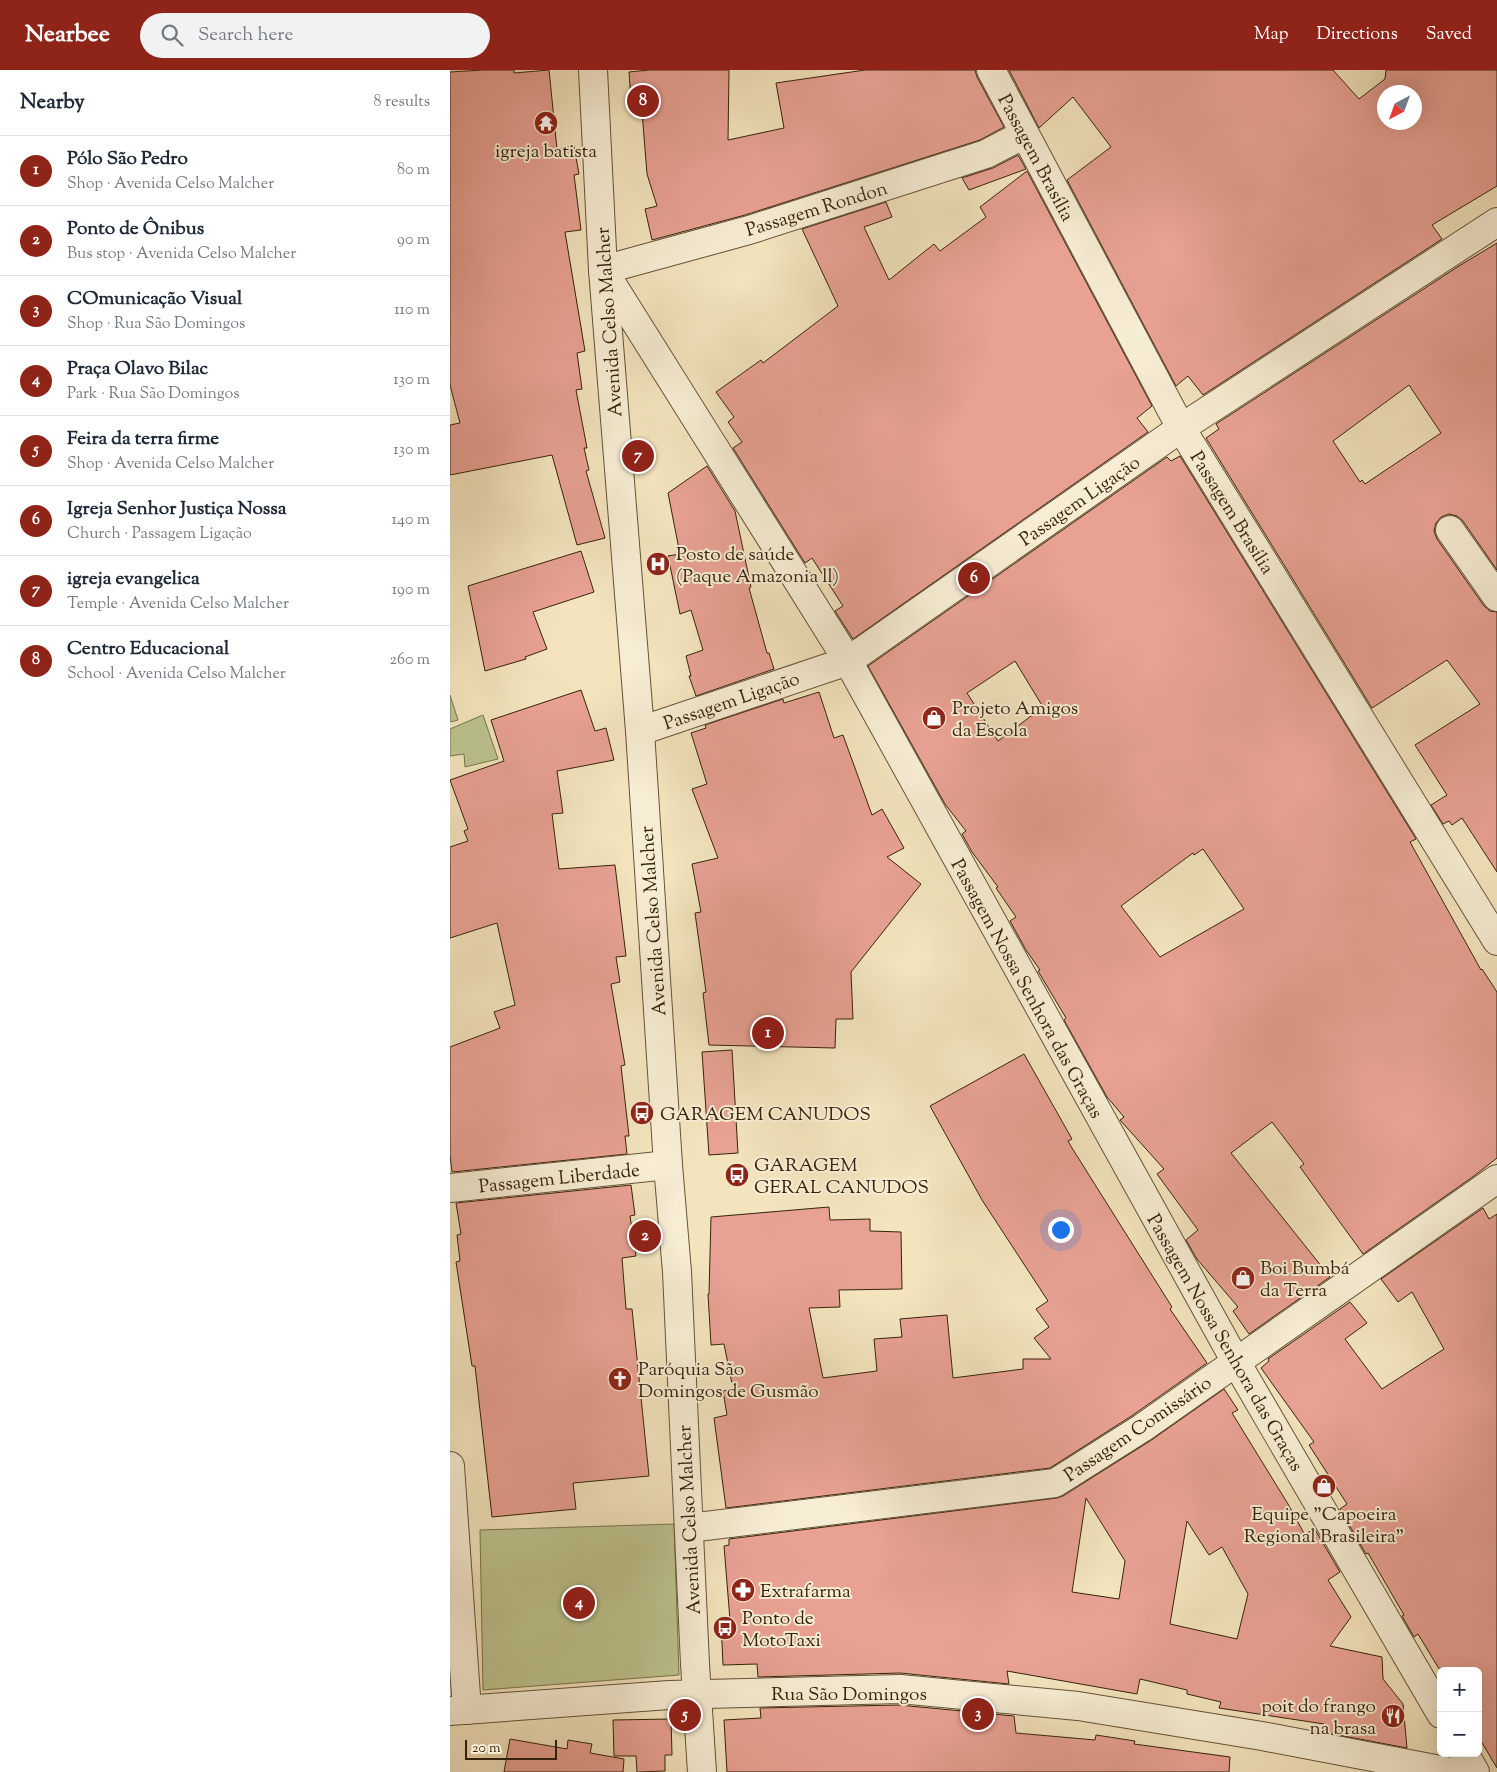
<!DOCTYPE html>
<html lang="en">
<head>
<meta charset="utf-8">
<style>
	:root { --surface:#fff; --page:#f2f2f3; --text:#1f2937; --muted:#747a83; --line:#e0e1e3; --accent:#8f2418 }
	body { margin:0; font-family:"Sorts Mill Goudy",serif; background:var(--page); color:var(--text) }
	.controls { position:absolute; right:15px; bottom:15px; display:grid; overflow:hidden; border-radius:8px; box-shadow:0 5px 20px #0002 }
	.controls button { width:45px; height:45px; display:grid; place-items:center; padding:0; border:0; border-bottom:1px solid var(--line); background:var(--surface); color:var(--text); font:25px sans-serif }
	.compass { position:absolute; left:927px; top:15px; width:45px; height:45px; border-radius:50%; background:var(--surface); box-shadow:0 5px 20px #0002; rotate:221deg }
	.scale { position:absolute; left:15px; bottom:12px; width:92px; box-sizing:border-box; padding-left:5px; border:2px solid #37230c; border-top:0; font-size:14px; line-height:18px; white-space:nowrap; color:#37230c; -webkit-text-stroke:4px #f7edd4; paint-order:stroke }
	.you { position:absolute; left:610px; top:1159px; width:18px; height:18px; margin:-12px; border:4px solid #fff; border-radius:50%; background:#1a73e8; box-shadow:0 0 0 8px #1a73e833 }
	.badge { display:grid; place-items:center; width:32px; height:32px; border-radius:50%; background:var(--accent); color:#fff; font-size:16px; font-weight:700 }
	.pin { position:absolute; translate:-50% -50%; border:2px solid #fff; box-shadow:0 1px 5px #0006 }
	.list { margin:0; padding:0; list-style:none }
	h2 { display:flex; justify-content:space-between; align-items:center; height:65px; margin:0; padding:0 20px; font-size:21px }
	h2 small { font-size:16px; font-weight:400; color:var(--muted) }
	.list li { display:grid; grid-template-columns:32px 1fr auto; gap:15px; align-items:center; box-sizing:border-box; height:70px; padding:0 20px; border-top:1px solid var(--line) }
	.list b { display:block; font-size:19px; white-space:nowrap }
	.list p { margin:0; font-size:16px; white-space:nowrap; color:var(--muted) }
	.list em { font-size:16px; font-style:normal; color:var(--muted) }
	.icon { flex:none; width:28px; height:28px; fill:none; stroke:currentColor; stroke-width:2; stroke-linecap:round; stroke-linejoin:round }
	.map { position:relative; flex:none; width:1047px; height:1702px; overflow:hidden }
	header { display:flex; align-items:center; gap:30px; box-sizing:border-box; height:70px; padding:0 25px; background:var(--accent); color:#fff }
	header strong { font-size:24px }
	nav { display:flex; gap:28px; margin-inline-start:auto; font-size:18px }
	.search { width:350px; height:45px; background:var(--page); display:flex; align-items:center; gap:12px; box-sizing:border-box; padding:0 18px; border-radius:28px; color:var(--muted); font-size:19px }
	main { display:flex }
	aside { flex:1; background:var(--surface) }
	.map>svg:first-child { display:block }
</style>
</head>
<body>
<header>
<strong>Nearbee</strong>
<div class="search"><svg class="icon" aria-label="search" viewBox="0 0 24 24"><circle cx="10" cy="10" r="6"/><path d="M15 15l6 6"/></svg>Search here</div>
<nav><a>Map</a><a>Directions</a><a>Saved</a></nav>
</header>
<main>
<aside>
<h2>Nearby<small>8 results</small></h2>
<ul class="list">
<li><span class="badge">1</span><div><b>Pólo São Pedro</b><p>Shop · Avenida Celso Malcher</p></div><em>80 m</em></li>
<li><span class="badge">2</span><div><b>Ponto de Ônibus</b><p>Bus stop · Avenida Celso Malcher</p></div><em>90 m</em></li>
<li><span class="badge">3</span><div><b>COmunicação Visual</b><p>Shop · Rua São Domingos</p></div><em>110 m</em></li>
<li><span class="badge">4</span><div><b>Praça Olavo Bilac</b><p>Park · Rua São Domingos</p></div><em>130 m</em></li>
<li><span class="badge">5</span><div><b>Feira da terra firme</b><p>Shop · Avenida Celso Malcher</p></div><em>130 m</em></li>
<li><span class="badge">6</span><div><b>Igreja Senhor Justiça Nossa</b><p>Church · Passagem Ligação</p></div><em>140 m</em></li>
<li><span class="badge">7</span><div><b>igreja evangelica</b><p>Temple · Avenida Celso Malcher</p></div><em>190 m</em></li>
<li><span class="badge">8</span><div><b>Centro Educacional</b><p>School · Avenida Celso Malcher</p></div><em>260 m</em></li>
</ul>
</aside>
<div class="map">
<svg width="1047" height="1702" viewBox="0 0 1047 1702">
	<rect width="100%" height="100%" fill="#f3e4bd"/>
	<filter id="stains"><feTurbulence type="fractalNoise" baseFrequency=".004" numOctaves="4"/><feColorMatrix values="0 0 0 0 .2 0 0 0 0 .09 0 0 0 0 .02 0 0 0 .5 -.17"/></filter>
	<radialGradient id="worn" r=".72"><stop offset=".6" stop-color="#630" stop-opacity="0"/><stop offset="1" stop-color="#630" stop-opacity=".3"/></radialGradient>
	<!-- green -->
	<g fill="#bdc48f" stroke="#7a744e">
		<polygon points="0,625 8,650 0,652"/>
		<polygon points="33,645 48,689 15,697 14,684 0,686 0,659"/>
		<polygon points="224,1454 229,1605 33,1620 30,1460"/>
	</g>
	<!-- building -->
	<g fill="#e8a193" stroke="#37230c" fill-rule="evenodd">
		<polygon points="34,0 64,0 64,3 99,0 107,79 124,76 129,104 124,105 131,160 115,162 135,281 127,283 132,319 126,320 137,378 134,378 139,400 136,401 155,468 127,475 102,385 0,405 0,355 10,353 0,315 0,2"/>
		<polygon points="199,0 279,0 278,70 334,58 326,13 415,0 525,0 527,7 554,57 530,70 295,145 202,170 195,139 207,136 197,104 191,29 181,30 179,2"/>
		<path d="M 559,0 L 883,0 L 909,29 L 935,9 L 936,0 L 1047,0 L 1047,116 L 982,155 L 992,169 L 753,325 L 738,306 L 726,316 L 617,110 L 661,77 L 623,27 L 589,58 ZM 934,22 L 964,22 L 964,52 L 934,52 Z"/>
		<polygon points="568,85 576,99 519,120 512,108 543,98"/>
		<polygon points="577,101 702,336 687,348 698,362 403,569 385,541 393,536 362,488 355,493 283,378 292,372 278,352 284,347 266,322 311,290 313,293 388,236 352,159 436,132 442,147 414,157 439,210 484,174 490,181 536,147 530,137"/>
		<path d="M 1047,173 L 1047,500 L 1013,451 L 1007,446 L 999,444 L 991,447 L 986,453 L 984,461 L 987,469 L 1034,536 L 1040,541 L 1047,542 L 1047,802 L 1012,748 L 1002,755 L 999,751 L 993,754 L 981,735 L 997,725 L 965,675 L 1030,634 L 997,590 L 922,638 L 756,368 L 769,359 L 766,354 L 1009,196 ZM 959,315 L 991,363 L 915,414 L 912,410 L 910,412 L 883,371 Z"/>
		<path d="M 730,386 L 966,769 L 960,772 L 1031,900 L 1032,899 L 1047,922 L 1047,1088 L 1024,1106 L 913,1184 L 850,1097 L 854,1094 L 822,1052 L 781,1083 L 880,1207 L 799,1264 L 783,1241 L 788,1237 L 747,1189 L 736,1170 L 748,1160 L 707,1104 L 714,1099 L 670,1050 L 674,1047 L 657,1027 L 614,950 L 616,948 L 588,901 L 590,900 L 576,880 L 560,851 L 566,847 L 546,818 L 548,817 L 522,782 L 512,764 L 516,761 L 495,734 L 418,596 L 717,387 L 721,391 ZM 565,591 L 593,637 L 548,671 L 517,623 ZM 753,779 L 794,839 L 710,887 L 671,836 L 743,783 L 744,785 Z"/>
		<polygon points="257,396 285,441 301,517 299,518 317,583 319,583 324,599 246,626 239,606 241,606 236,586 253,580 241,540 230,544 218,486 230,484 218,423"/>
		<polygon points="131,481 144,522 83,542 97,579 75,587 76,589 35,601 18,516"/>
		<polygon points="131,620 145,661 156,658 164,690 107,701 113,743 102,744 109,799 165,795 176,886 166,887 170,912 161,914 175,995 171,996 179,1066 175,1066 177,1084 2,1102 0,1085 0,977 50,958 44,942 65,935 47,853 0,868 0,777 18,771 14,761 18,759 0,710 54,691 41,650"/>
		<polygon points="369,622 384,668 393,665 422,745 432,739 454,778 437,787 471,814 401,902 403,949 386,949 385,978 259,975 253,923 256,922 245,843 251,842 242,794 268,788 242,719 257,714 241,663 256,658 255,655 333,629 334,633"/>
		<polygon points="282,980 288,1083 259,1085 252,982"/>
		<polygon points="574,984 622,1069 618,1071 622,1078 722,1237 720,1239 757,1293 683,1345 600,1398 276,1438 264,1348 277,1345 273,1321 283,1319 274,1274 261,1275 258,1224 259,1224 261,1147 379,1137 380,1150 420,1149 420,1161 451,1162 452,1219 389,1220 390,1237 359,1238 373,1308 427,1301 424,1269 452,1267 450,1249 497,1245 503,1308 573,1299 573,1289 601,1289 584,1268 599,1257 586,1239 598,1231 532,1130 480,1036"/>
		<polygon points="181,1115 185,1145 180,1146 186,1186 172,1188 176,1239 182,1239 199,1406 123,1413 126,1439 42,1447 25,1296 22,1296 6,1192 10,1191 7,1165 11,1164 6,1133"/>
		<polygon points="1033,1138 1039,1149 1047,1144 1047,1698 1028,1666 1028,1601 991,1601 991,1602 968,1564 964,1567 952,1546 954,1545 918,1483 916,1484 890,1439 897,1434 859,1375 864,1372 811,1298 819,1291 818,1289 900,1232 917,1253 895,1269 932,1319 994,1279 962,1222 948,1232 931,1209"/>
		<path d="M 774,1319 L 788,1340 L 782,1343 L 838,1434 L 855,1465 L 864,1458 L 890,1502 L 878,1510 L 901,1547 L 880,1576 L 932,1587 L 933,1609 L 953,1634 L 957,1678 L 872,1662 L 874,1654 L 769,1638 L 771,1632 L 737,1624 L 737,1620 L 690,1609 L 687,1624 L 557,1601 L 559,1614 L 450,1603 L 308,1607 L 307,1594 L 273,1595 L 271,1550 L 280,1550 L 274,1476 L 279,1475 L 279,1469 L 607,1428 L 613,1426 L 700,1371 ZM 636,1428 L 675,1491 L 669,1529 L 622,1522 ZM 737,1451 L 759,1485 L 772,1477 L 798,1524 L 787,1569 L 720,1554 Z"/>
		<polygon points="449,1635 564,1646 566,1663 645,1670 646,1665 685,1671 684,1674 780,1687 779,1702 277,1702 274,1650 311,1648 310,1638"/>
		<polygon points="221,1649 222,1685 215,1685 215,1701 187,1702 186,1686 164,1686 163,1650"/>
		<polygon points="60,1669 117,1679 118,1670 142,1674 140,1683 174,1689 173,1702 54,1702"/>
	</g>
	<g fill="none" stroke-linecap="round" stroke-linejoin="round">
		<!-- minor casing -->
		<g stroke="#665338" stroke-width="30">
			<g id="minor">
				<polyline points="143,0 153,200 190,661 218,1095 227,1202 245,1594 252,1702"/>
				<polyline points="541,0 731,358 1047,871"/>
				<polyline points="574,63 565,69 536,84 299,160 153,200 398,591 786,1292 991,1644"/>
				<polyline points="1000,460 1047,527"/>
				<polyline points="190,661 398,591 731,358 1047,152"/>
				<polyline points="0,1118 218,1095"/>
				<polyline points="0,1396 17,1640"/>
				<polyline points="239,1458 605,1413 692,1358 1047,1109"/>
				<polyline points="0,1641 219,1625 450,1619 628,1636 812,1666 1001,1702"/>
				<polyline points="1014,1683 1025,1702"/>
			</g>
		</g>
		<!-- minor -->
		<use href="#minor" stroke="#f7edd4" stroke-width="28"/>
	</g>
	<!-- icons -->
	<defs>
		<g id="temple-disc" transform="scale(1.25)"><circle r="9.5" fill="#8f2418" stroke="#f7edd4"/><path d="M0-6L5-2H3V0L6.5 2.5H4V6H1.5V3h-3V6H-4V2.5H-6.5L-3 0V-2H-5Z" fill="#fff"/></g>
		<g id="hospital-disc" transform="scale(1.25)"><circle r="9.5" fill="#8f2418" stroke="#f7edd4"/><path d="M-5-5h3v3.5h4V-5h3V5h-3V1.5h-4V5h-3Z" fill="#fff"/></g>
		<g id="shop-disc" transform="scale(1.25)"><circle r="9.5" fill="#8f2418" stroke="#f7edd4"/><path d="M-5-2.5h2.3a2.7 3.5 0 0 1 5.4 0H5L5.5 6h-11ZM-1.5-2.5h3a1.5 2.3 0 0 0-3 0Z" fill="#fff"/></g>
		<g id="bus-disc" transform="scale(1.25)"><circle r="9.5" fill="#8f2418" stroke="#f7edd4"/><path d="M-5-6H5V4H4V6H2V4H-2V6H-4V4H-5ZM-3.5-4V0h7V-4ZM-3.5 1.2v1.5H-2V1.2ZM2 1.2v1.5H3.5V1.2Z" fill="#fff"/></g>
		<g id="church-disc" transform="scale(1.25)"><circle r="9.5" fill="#8f2418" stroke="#f7edd4"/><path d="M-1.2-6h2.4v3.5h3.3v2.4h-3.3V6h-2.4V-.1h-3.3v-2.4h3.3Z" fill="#fff"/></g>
		<g id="pharmacy-disc" transform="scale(1.25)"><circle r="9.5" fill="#8f2418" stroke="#f7edd4"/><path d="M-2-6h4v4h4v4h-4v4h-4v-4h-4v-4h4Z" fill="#fff"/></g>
		<g id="restaurant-disc" transform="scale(1.25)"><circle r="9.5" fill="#8f2418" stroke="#f7edd4"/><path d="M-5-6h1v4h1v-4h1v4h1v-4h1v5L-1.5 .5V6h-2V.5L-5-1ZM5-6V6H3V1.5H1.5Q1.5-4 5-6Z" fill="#fff"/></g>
	</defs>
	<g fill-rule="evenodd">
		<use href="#temple-disc" x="96" y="53"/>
		<use href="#hospital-disc" x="208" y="494"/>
		<use href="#shop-disc" x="484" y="648"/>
		<use href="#bus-disc" x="192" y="1043"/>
		<use href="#bus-disc" x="287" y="1105"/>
		<use href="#shop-disc" x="793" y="1208"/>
		<use href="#church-disc" x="170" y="1309"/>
		<use href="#shop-disc" x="874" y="1416"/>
		<use href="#pharmacy-disc" x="293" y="1520"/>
		<use href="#bus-disc" x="275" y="1558"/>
		<use href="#restaurant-disc" x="943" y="1646"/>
	</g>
	<g text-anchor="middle" stroke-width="4" stroke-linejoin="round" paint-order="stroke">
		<!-- poi labels -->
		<g font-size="19" fill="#37230c" stroke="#f7edd4" text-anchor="start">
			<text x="96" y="87" text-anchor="middle">igreja batista</text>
			<text x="226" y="490">Posto de saúde<tspan x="226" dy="22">(Paque Amazonia ll)</tspan></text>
			<text x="502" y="644">Projeto Amigos<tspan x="502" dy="22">da Escola</tspan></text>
			<text x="210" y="1050">GARAGEM CANUDOS</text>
			<text x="304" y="1101">GARAGEM<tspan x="304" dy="22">GERAL CANUDOS</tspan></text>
			<text x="810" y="1204">Boi Bumbá<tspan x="810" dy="22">da Terra</tspan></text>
			<text x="188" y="1305">Paróquia São<tspan x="188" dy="22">Domingos de Gusmão</tspan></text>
			<text x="874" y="1450" text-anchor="middle">Equipe "Capoeira<tspan x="874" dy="22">Regional Brasileira"</tspan></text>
			<text x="310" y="1527">Extrafarma</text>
			<text x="292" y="1554">Ponto de<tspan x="292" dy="22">MotoTaxi</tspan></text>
			<text x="926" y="1642" text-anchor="end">poit do frango<tspan x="926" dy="22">na brasa</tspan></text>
		</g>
		<!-- street labels -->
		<g font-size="19" fill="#37230c" stroke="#f7edd4">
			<text transform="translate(587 87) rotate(62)" y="7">Passagem Brasília</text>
			<text transform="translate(366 138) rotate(-17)" y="7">Passagem Rondon</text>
			<text transform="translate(158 252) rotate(-94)" y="7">Avenida Celso Malcher</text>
			<text transform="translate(629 430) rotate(-35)" y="7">Passagem Ligação</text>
			<text transform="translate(783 442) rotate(58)" y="7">Passagem Brasília</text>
			<text transform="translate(281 630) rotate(-19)" y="7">Passagem Ligação</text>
			<text transform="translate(202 851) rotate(-94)" y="7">Avenida Celso Malcher</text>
			<text transform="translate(578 918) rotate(61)" y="7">Passagem Nossa Senhora das Graças</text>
			<text transform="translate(109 1107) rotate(-6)" y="7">Passagem Liberdade</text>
			<text transform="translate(776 1272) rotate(60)" y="7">Passagem Nossa Senhora das Graças</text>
			<text transform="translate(687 1358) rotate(-34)" y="7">Passagem Comissário</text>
			<text transform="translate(238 1450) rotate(-93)" y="7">Avenida Celso Malcher</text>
			<text x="399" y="1630">Rua São Domingos</text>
		</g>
	</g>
	<rect width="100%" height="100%" filter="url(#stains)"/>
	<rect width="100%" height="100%" fill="url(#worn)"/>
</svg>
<div class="controls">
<button>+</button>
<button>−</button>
</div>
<svg class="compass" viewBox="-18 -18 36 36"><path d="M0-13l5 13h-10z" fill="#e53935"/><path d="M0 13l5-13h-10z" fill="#747a83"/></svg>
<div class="scale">20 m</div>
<div class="you"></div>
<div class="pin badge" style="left:318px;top:963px">1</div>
<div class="pin badge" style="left:195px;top:1166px">2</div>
<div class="pin badge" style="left:528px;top:1644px">3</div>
<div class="pin badge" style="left:129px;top:1533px">4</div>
<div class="pin badge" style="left:235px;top:1645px">5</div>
<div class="pin badge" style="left:524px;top:508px">6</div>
<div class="pin badge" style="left:188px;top:386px">7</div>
<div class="pin badge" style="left:193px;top:31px">8</div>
</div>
</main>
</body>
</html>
